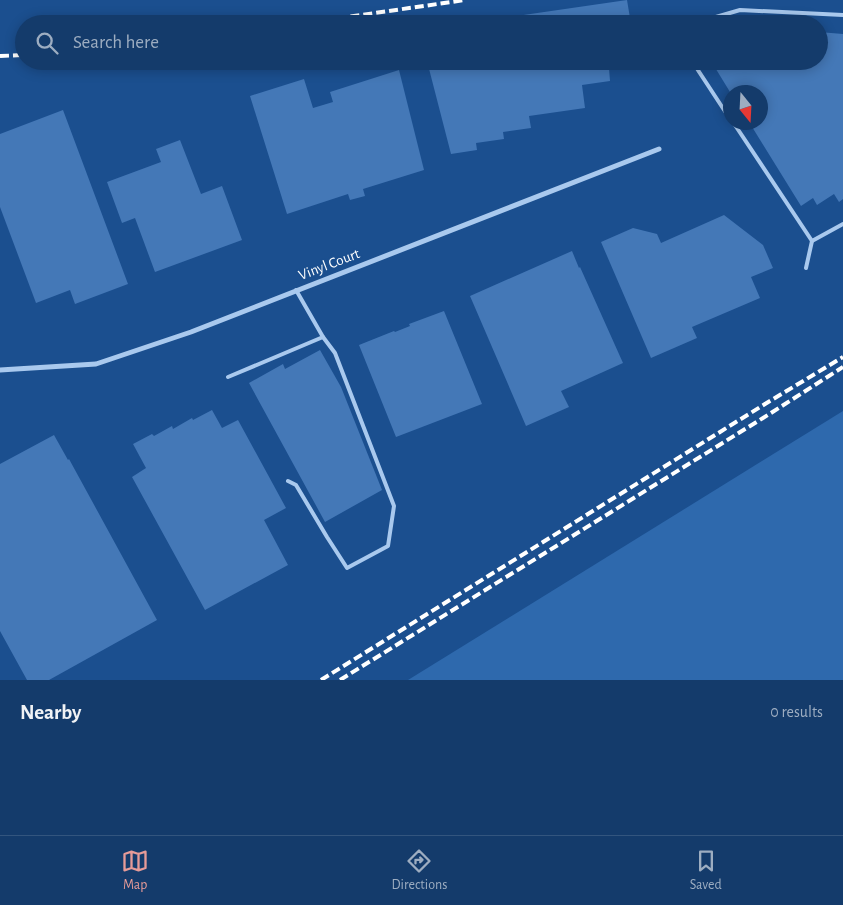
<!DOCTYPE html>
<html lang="en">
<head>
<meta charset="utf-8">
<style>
	:root { --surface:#143b6b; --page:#214673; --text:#f1f3f6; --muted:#9dadc1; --line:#33557e; --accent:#e69b98 }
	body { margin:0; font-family:"Alegreya Sans",sans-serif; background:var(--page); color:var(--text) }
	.compass { position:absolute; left:723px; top:85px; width:45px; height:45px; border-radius:50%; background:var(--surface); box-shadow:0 2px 12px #0003; rotate:162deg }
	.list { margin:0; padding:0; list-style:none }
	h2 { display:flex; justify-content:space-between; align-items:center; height:65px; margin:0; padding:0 20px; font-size:21px }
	h2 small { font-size:16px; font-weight:400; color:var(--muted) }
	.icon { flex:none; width:28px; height:28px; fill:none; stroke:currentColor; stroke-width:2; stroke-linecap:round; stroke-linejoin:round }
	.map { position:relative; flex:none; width:843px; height:680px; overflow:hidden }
	.search { position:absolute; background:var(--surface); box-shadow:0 2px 12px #0003; left:15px; right:15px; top:15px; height:55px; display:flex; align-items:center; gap:12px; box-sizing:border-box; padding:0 18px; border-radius:28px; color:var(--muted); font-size:19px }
	.sheet { height:155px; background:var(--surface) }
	nav { display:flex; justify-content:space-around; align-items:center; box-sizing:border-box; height:70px; border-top:1px solid var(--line); background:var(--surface); font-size:14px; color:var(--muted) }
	nav a { display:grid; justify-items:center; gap:2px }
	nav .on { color:var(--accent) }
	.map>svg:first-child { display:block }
</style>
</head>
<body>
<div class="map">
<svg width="843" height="680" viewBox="0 0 843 680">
	<rect width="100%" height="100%" fill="#1b4f8f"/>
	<!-- green -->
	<polygon fill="#2e69ad" points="843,411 843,680 408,680"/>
	<!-- building -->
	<g fill="#4478b7">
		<polygon points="627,0 631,24 468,24 468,23"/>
		<polygon points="739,16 746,17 745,24 727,24"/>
		<polygon points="819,32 843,34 843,199 839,202 834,194 817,205 813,198 801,206 749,122 760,122 760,92 730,92 711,61 819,61"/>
		<polygon points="427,61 636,61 636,64 609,68 610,81 582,85 585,108 529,116 531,128 503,132 504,139 476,143 477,150 451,154"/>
		<polygon points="399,70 424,170 363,189 365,196 350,200 348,194 287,214 250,96 304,79 313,108 333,102 330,92"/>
		<polygon points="63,110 128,284 75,304 70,290 36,303 0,207 0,134"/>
		<polygon points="180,140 201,194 222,186 242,240 155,272 135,218 122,223 107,182 161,162 156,149"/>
		<polygon points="724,215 763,245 773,268 751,277 760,298 692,327 697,338 651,358 601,242 633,228 657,234 661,243"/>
		<polygon points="572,251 579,268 580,267 623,363 561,391 569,407 526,426 470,296"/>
		<polygon points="444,311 482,404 396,437 359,345 394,331 395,332 410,326 409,324"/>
		<polygon points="320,350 341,387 382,490 325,522 249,383 283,364 285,369"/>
		<polygon points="212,410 222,428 238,420 286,508 264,520 288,565 205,610 132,477 146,468 133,444 152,434 154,436 172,426 173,429 192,418 193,420"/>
		<polygon points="54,435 68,460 69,459 157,620 49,680 27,680 0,631 0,464"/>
	</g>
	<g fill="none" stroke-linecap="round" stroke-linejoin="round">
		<!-- service -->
		<g stroke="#a9c9ee" stroke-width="4">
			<polyline points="687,24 709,19 740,10 843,15"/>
			<polyline points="692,61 730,119"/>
			<polyline points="733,122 812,241"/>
			<polyline points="806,268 812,241 843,224"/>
			<polyline points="228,377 323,337 296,290"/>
			<polyline points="288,481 296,485 327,537 347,568 388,546 394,506 335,353 323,337"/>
		</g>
		<!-- minor -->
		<polyline stroke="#a9c9ee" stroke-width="5" points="0,370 96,364 191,332 659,149"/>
		<!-- rail -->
		<g stroke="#fff" stroke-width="4" stroke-dasharray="9 4" stroke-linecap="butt">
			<polyline points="299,24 465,0"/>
			<polyline points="0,56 24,55"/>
			<polyline points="321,680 765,404 843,357"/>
			<polyline points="340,680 771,413 843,367"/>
		</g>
	</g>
	<g text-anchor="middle" stroke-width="4" stroke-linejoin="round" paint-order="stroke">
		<!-- street labels -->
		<g font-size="15" fill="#fff" stroke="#1b4f8f">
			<text transform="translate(329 264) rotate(-21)" y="5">Vinyl Court</text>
		</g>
	</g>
</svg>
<svg class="compass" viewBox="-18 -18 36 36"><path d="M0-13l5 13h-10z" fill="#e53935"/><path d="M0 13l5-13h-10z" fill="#9dadc1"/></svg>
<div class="search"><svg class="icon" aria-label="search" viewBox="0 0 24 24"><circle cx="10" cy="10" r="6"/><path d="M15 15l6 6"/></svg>Search here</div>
</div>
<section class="sheet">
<h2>Nearby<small>0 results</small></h2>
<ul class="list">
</ul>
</section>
<nav>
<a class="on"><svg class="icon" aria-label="map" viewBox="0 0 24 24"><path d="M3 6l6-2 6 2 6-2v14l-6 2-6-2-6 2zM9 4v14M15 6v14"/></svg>Map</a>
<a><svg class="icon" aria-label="directions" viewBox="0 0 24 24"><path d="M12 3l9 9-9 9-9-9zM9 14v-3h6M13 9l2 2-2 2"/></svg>Directions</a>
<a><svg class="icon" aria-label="saved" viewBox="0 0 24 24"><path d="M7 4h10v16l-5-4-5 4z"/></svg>Saved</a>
</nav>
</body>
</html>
